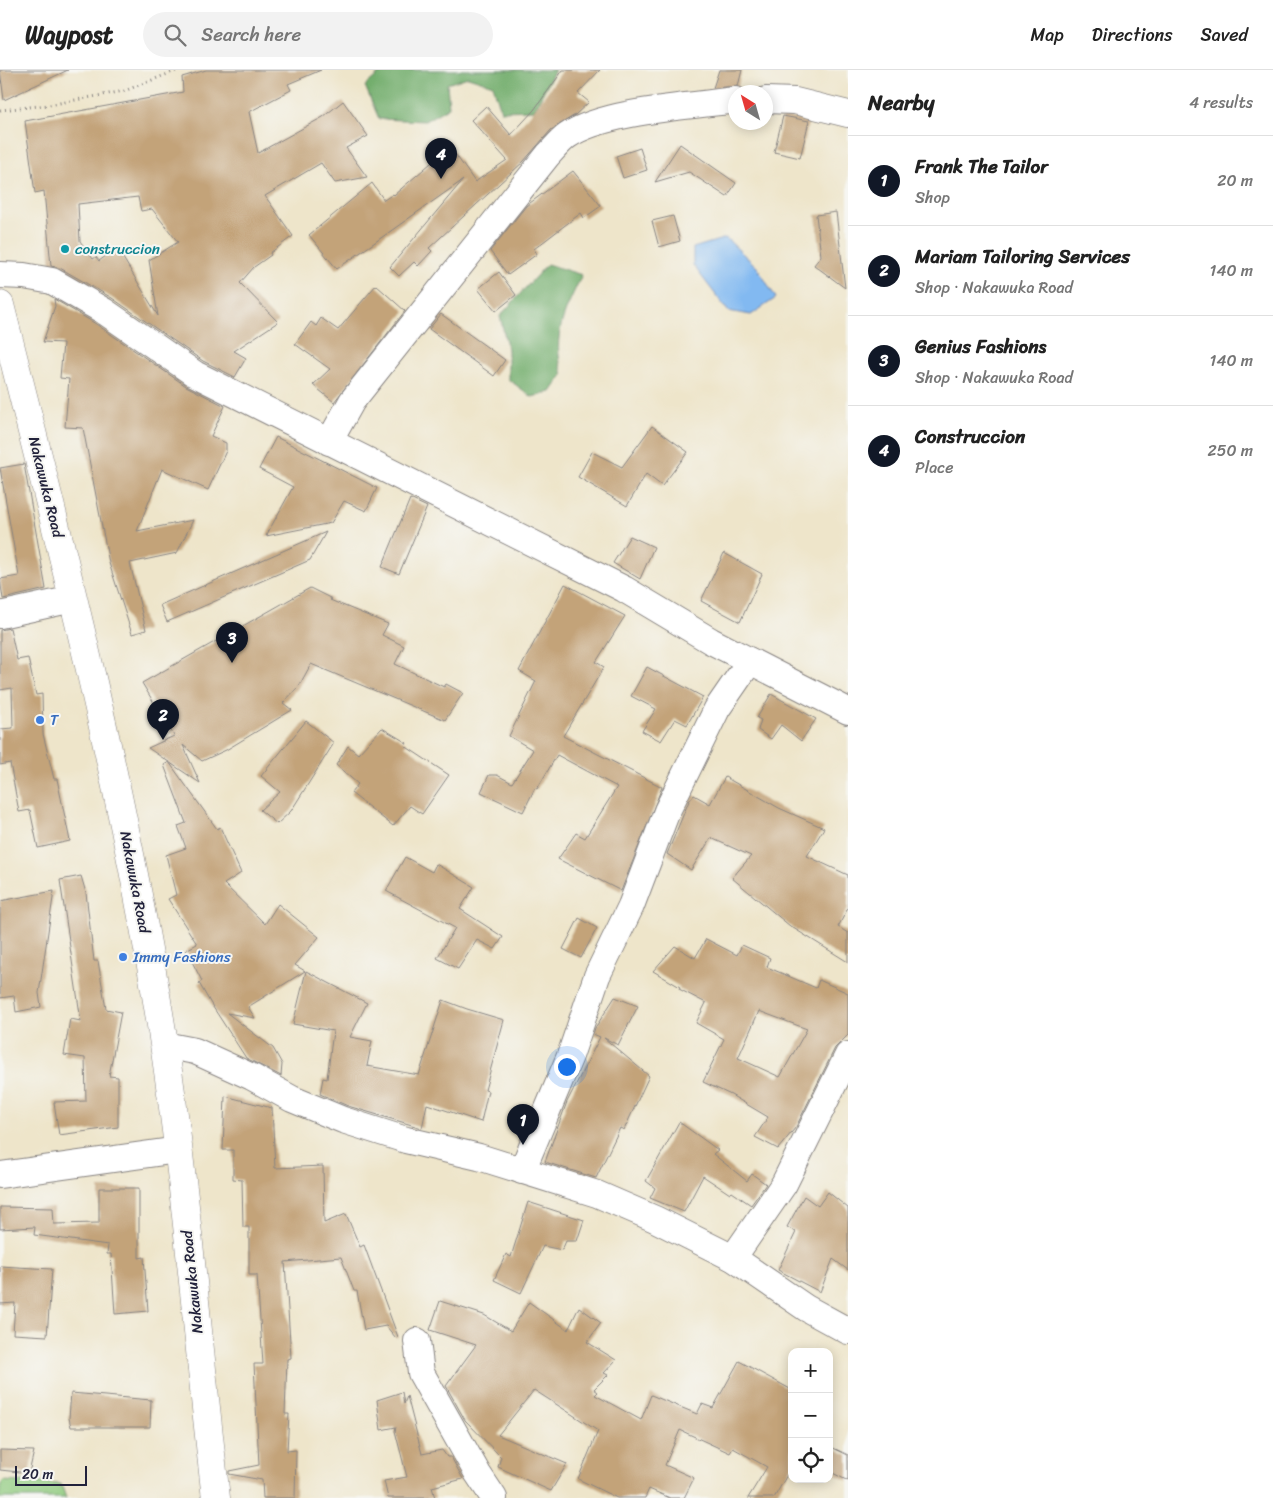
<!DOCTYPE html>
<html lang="en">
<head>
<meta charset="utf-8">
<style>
	:root { --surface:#fff; --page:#f2f2f2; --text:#222; --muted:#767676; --line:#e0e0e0; --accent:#111827 }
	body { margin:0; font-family:Sriracha,sans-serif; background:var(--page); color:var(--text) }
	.controls { position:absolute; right:15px; bottom:15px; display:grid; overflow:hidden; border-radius:10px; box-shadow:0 2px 12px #0003 }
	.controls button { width:45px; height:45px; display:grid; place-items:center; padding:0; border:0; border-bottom:1px solid var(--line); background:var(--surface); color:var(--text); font:25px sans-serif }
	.compass { position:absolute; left:728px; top:15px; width:45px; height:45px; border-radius:50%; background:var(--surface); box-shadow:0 2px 12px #0003; rotate:323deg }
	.scale { position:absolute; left:15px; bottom:12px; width:72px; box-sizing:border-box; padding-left:5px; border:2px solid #22223b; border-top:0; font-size:14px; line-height:18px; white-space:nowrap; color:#22223b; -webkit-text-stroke:4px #f6f6f2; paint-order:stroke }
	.you { position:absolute; left:566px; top:996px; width:18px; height:18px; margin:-12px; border:4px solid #fff; border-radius:50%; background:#1a73e8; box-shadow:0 0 0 8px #1a73e833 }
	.badge { display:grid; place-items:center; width:32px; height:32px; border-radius:50%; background:var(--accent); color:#fff; font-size:16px; font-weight:700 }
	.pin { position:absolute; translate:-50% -41px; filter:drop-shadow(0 1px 2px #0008) }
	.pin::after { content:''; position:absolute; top:26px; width:18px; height:15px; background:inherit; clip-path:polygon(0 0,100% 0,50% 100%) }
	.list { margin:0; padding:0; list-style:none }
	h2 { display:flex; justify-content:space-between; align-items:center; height:65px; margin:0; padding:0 20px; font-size:21px }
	h2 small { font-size:16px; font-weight:400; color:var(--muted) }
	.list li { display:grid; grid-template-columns:32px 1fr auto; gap:15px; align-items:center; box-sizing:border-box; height:90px; padding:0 20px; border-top:1px solid var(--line) }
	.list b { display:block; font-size:19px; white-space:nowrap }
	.list p { margin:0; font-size:16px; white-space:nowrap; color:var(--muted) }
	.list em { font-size:16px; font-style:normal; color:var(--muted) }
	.icon { flex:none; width:28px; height:28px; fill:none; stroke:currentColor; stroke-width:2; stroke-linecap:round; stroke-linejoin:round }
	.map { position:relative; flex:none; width:848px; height:1428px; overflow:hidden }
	header { display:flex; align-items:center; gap:30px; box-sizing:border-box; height:70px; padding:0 25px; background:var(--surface); border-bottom:1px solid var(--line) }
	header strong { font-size:24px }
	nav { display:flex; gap:28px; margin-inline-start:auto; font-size:18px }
	.search { width:350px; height:45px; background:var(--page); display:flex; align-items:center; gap:12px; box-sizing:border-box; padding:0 18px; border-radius:28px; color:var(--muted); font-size:19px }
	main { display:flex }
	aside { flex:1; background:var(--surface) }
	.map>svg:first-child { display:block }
</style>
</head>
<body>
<header>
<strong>Waypost</strong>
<div class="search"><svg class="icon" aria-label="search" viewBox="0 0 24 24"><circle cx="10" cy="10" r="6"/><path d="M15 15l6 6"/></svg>Search here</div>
<nav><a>Map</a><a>Directions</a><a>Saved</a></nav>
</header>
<main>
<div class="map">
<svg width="848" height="1428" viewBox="0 0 848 1428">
	<rect width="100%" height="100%" fill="#f6f6f2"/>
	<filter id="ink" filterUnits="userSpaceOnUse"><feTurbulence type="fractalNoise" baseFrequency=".02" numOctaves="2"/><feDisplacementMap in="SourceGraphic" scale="10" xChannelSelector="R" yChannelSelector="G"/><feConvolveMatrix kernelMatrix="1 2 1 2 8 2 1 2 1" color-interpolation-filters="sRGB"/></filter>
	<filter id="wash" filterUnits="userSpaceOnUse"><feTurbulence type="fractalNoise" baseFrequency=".0096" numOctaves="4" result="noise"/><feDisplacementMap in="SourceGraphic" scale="20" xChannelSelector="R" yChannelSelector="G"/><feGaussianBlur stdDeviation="1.12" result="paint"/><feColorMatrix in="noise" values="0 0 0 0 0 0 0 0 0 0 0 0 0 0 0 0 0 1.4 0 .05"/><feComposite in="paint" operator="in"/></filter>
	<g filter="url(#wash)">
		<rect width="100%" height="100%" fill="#eee5ca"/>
		<!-- green -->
		<polygon fill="#8fca7e" stroke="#58765c" points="3,1411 61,1414 66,1428 0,1428 0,1418"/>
		<!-- forest -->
		<g fill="#73ae6d" stroke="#4a6854">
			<polygon points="383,0 555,0 534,40 501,41 493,15 468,7 447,14 449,37 425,51 379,49 365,16"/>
			<path d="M 547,194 L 582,205 C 565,241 551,265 563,305 L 551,322 L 532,327 L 508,309 L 508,280 L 500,246 Z"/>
		</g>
		<!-- water -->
		<polygon fill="#82b9f1" stroke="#526e96" points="726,168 757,197 776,228 751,245 728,241 693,195 693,178"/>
		<g id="blocks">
			<!-- building -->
			<g fill="#c3a379" fill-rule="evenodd">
				<polygon points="0,0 68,0 4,30"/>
				<path d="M 206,0 L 321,0 L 288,14 L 291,20 L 249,42 L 258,83 L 323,47 L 343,31 L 368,66 L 346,78 L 367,107 L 335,113 L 321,93 L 265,126 L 293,166 L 270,183 L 271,185 L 254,197 L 240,213 L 278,252 L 234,281 L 246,288 L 235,307 L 203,291 L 112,228 L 60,198 L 51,196 L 44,121 L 35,123 L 25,51 L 183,22 L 182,7 ZM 138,127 L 141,141 L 152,139 L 178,172 L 149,190 L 158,246 L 117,178 L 99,191 L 96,187 L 93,189 L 80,171 L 78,134 Z"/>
				<polygon points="563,0 600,0 578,23 589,32 575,45 551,60 523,92 429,178 432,181 418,196 414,192 399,206 390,197 463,110 337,199 309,165 372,113 384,130 393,124 394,125 446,80 449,84 453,81 475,112 507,90 471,50 486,36 511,65 534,40"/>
				<polygon points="719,0 742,0 738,16 713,18"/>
				<polygon points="783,46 809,51 800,88 774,82"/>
				<polygon points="680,74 736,113 727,127 689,102 655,112"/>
				<polygon points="640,78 647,100 623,108 616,86"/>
				<polygon points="573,101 601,136 584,148 581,143 534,179 537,184 508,205 490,181 526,136"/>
				<polygon points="836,142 845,218 814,195 821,186 816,145"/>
				<polygon points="673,146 680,171 659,177 652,151"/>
				<polygon points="499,202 516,225 496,241 478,219"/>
				<polygon points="376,215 405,241 334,332 313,315 330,299 295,274 311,252 316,256 321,248 338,260"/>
				<polygon points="54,229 96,254 186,316 225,336 211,366 226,373 226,381 208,420 162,399 137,461 193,450 177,483 130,493 146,560 132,564 109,493 83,358 65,357 69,309 60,308 63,273 43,272 55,236"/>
				<polygon points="441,244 505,290 494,306 429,259"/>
				<polygon points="652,356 688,382 662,416 646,404 627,436 578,407 592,382 622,397"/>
				<polygon points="276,367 377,418 366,441 344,431 331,453 266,466 293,417 259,399"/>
				<polygon points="24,394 46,519 3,529 0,509 19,506 0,398"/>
				<polygon points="410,429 427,437 399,504 382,497"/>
				<polygon points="326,462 310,490 167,552 160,535"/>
				<polygon points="630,466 654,477 640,509 613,493"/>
				<polygon points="724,483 762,504 740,552 701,531"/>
				<polygon points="565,514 625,546 596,592 604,597 563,666 662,717 621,821 558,789 576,763 585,768 617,717 557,685 537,719 535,718 523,742 481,722 489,705 497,705 512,713 533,680 509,666 536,611 519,601"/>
				<polygon points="310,518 332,529 330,530 388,554 382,565 404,576 395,594 444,617 446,614 463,623 445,650 311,594 299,616 283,633 292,640 226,680 202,691 183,675 200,713 148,678 174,666 142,613"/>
				<polygon points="10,558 17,590 28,588 36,625 42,624 43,664 54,709 57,709 70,771 38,778 30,740 19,742 10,693 0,695 0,659 13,658 12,618 0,620 0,560"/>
				<polygon points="647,597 703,627 687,655 675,649 661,671 642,661 656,639 631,626"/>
				<polygon points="771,624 816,649 801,671 781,655 771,669 758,660 761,650 757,648"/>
				<polygon points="306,651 334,673 291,741 277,754 260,740 280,722 261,706"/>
				<polygon points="382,658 407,673 405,676 449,705 422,744 410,736 393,756 351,723 358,714 336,695 348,676 358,684"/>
				<polygon points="169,692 217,759 220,757 241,803 224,814 265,854 278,834 319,867 295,895 305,901 248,937 255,948 227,943 273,978 282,994 281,1006 246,988 211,934 199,913 202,911 186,880 197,874 168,829 176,825 166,785 186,778 178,756 186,753 164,695"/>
				<polygon points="725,707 779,738 824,758 807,786 848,805 848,838 838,857 848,863 848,892 790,856 732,808 751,786 711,768 691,800 667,784 689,731 694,725 710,734"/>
				<polygon points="405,787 432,802 436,794 474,817 460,839 503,867 495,879 477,870 458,899 437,888 455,858 386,821"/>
				<polygon points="81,806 86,823 94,891 98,891 106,939 121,942 109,1006 118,1007 118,1057 59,1065 54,1032 86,1031 85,988 64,985 70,949 81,951 60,810"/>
				<polygon points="54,821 39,923 41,937 16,942 14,926 0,928 0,831"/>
				<polygon points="579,848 597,858 581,888 563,879"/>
				<path d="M 706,869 L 737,885 L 742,875 L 770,888 L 767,897 L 816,918 L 819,910 L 848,923 L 848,965 L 835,978 L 796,1057 L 778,1079 L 755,1067 L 768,1047 L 731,1025 L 703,1012 L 724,969 L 696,953 L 706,933 L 679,919 L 680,917 L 653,901 L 675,876 L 695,888 ZM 759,941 L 807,959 L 780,1007 L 738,988 Z"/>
				<polygon points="306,901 367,933 350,967 372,971 367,996 419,1005 443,930 467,939 504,950 485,1020 488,1021 481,1052 427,1034 422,1058 348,1036 320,1024 323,1008 327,1009 333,961 293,954"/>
				<polygon points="615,927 638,936 618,975 604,968 649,1006 624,1060 620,1058 596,1108 545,1092 567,1032 600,967 593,964 595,958"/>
				<polygon points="225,1026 272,1038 275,1098 323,1096 324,1153 346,1144 360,1177 364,1175 398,1267 396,1268 386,1256 364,1260 357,1221 354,1221 341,1187 285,1192 291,1288 287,1289 285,1344 289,1344 287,1381 296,1380 295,1428 263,1428 262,1410 229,1404 229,1401 259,1395 254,1294 263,1294 257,1205 249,1205 249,1157 243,1157 242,1110 233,1109 233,1080 223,1080"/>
				<polygon points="679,1052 718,1080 713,1084 747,1111 752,1104 766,1114 751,1135 732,1122 730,1124 703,1106 684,1142 650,1128 655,1118 646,1111"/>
				<polygon points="99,1118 139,1118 139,1188 144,1187 148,1241 115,1244 111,1184 107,1184 108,1175 34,1165 35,1157 0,1159 0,1137 53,1138 54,1154 99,1153"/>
				<polygon points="828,1122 848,1138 848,1200 833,1189 820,1222 778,1200 796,1162 787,1157 804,1126 818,1136"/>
				<polygon points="528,1132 584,1150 577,1171 566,1171 562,1180 543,1176 521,1223 494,1210 506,1184 511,1187"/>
				<polygon points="0,1196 52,1199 47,1266 13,1264 15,1233 0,1234"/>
				<polygon points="440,1231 484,1245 511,1261 529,1232 568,1260 579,1237 601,1253 587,1272 616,1290 604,1303 608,1305 594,1319 598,1322 595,1325 641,1350 651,1325 697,1344 702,1334 713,1338 739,1291 792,1320 792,1396 774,1428 748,1428 767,1397 733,1378 730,1383 680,1360 665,1395 694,1408 684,1428 670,1428 649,1419 645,1428 617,1428 578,1409 598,1361 534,1320 498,1365 567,1394 551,1421 498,1397 501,1387 465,1350 446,1316 476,1275 430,1260"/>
				<polygon points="402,1322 404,1334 407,1326 422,1384 442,1380 447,1387 451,1387 463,1409 432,1417 435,1428 388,1428 384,1411 407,1407 395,1361 396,1357 381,1360 377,1330"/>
				<polygon points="71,1323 151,1330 150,1357 71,1357 69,1348"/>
				<polygon points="829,1376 848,1385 848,1411 829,1401"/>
				<polygon points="0,1380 34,1381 29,1403 0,1400"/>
			</g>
		</g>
	</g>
	<g filter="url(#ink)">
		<use href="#blocks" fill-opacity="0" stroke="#888482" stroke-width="1"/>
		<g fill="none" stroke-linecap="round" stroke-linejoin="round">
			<!-- street casing -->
			<g stroke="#888482" stroke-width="28">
				<g id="street">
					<polyline points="766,30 795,31 848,44"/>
					<polyline points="0,205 24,206 52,211 104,241 195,304 624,519 711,571 848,641"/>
					<path d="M 329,372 L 352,331 L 548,85 C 554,79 560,71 567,66 C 603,41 691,36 736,30"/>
					<polyline points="0,545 73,529"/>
					<polyline points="164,975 195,981 252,1007 292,1029 343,1050 406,1070 479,1087 597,1124 655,1149 733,1188 806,1238 848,1261"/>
					<polyline points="522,1101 570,986 597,906 631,836 667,741 717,639 750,591"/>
					<polyline points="0,1105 178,1080"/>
					<polyline points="733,1188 784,1114 848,985"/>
					<polyline points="417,1271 421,1303 478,1404 494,1428"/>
				</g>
			</g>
			<!-- secondary casing -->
			<g stroke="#888482" stroke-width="29">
				<path id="secondary" d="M 0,235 C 62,479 125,724 164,974 C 187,1124 198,1277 216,1428"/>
			</g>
			<!-- path -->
			<polyline stroke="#888482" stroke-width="3" stroke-dasharray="1 4" stroke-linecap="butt" points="0,40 49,35 124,21 178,0"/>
			<!-- street -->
			<use href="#street" stroke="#fff" stroke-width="26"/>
			<!-- secondary -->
			<use href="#secondary" stroke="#fff" stroke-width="28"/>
		</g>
	</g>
	<!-- markers -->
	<circle fill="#0f9aa8" stroke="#f6f6f2" stroke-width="2" cx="65" cy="179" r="5"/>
	<g fill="#3f7fe0" stroke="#f6f6f2" stroke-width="2">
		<circle cx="40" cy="650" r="5"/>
		<circle cx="123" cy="887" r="5"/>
	</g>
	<g text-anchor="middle" stroke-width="4" stroke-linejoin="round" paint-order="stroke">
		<!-- culture labels -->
		<g font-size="15" fill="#0d838f" stroke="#f6f6f2" text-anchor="start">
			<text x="75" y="184">construccion</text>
		</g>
		<!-- street labels -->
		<g font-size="15" fill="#22223b" stroke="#f6f6f2">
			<text transform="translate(46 417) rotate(76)" y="5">Nakawuka Road</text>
			<text transform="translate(135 812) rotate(79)" y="5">Nakawuka Road</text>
			<text transform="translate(192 1212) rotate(-96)" y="5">Nakawuka Road</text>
		</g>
		<!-- shop labels -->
		<g font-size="15" fill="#366cbe" stroke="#f6f6f2" text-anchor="start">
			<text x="50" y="655">T</text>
			<text x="133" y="892">Immy Fashions</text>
		</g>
	</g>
</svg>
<div class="controls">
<button>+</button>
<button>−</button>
<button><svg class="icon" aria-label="locate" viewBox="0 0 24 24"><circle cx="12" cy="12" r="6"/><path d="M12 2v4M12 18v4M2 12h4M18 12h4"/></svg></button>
</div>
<svg class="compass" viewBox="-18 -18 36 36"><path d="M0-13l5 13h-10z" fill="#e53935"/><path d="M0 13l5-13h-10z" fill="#767676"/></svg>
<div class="scale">20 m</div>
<div class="you"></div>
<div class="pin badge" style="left:523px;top:1075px">1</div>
<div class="pin badge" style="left:163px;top:670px">2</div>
<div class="pin badge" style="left:232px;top:593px">3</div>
<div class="pin badge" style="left:441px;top:109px">4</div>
</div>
<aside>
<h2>Nearby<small>4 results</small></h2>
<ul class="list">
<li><span class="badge">1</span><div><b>Frank The Tailor</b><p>Shop</p></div><em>20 m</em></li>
<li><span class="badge">2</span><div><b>Mariam Tailoring Services</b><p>Shop · Nakawuka Road</p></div><em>140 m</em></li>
<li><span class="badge">3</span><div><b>Genius Fashions</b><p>Shop · Nakawuka Road</p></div><em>140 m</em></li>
<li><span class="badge">4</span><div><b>Construccion</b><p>Place</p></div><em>250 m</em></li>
</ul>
</aside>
</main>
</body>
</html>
